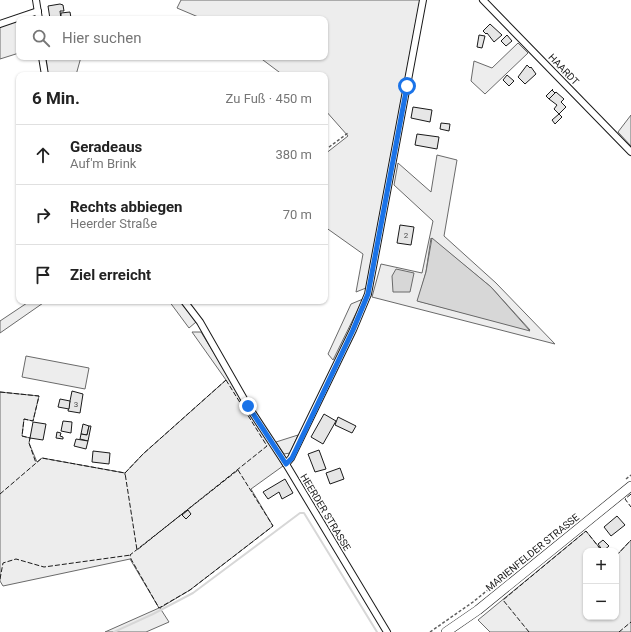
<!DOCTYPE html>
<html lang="de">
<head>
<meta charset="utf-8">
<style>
	:root { --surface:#fff; --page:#f2f2f2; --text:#222; --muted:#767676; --line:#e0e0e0 }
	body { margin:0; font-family:Roboto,sans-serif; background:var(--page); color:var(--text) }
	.controls { position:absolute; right:12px; bottom:12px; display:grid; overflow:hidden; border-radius:8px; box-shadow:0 1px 3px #0004 }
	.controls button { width:36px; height:36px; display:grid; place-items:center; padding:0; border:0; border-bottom:1px solid var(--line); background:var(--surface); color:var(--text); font:20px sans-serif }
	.stop { position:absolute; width:12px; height:12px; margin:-9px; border:3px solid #1a73e8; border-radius:50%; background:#fff }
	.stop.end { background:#1a73e8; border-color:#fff; box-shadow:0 1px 4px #0008 }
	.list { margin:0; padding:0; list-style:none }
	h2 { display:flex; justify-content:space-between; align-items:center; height:52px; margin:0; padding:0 16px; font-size:17px }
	h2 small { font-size:13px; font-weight:400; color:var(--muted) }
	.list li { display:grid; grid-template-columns:26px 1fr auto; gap:12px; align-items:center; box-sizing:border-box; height:60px; padding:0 16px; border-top:1px solid var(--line) }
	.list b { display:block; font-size:15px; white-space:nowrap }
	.list p { margin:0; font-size:13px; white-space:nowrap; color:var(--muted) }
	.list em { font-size:13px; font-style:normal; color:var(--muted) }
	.icon { flex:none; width:22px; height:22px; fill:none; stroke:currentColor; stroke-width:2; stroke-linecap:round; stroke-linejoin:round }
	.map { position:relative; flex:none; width:631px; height:632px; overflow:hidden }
	.search { position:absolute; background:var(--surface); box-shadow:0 1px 3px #0004; left:16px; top:16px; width:312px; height:44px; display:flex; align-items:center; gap:10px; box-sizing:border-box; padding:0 14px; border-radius:8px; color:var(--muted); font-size:15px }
	.panel { position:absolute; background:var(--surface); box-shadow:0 1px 3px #0004; left:16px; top:72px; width:312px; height:232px; border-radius:8px }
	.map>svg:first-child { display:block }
</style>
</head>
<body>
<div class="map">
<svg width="631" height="632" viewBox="0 0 631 632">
	<rect width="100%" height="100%" fill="#fff"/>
	<!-- green -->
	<g fill="#ededed" stroke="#6a6a6a" fill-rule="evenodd">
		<polygon points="181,0 420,0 366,288 356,292 363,254 325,227 325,154 348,136 325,110 325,75 283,75 259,57 325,57 325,19 203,19 177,8"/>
		<polygon points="19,20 19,53 0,59 0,27"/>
		<polygon points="518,43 528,53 485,94 471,81 474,61 492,68"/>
		<polygon points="46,57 81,57 76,75 48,75"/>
		<polygon points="631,115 631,146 618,132"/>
		<path d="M 437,155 L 457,160 L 444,236 L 496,283 L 555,344 L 372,297 L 381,264 L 422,273 L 433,221 L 394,185 L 398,163 L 431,192 ZM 431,238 L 491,287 L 530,330 L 418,301 L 426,272 Z"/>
		<polygon points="363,299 333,360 328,354 351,304"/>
		<polygon points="30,301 46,301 0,333 0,321"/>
		<polygon points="169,301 180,301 196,322 189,328"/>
		<polygon points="192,332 201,332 283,466 251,489 273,526 190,590 160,608 169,622 146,632 105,632 159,608 130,559 3,586 0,581 0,392 39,396 33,421 24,419 22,436 30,438 29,443 37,462 42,458 125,473 143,454 226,380"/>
		<polygon points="26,356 89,368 85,389 22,377"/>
		<polygon points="298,435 290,453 284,454 276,442"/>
		<polygon points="586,531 602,551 586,551 586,617 616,617 616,556 631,540 631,632 490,632 478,620"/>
	</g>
	<!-- water -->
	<g fill="#d7d7d7" stroke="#6a6a6a">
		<polygon points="432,238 491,287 530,331 417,301 426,272"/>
		<polygon points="396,269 414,273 410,292 393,292 392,276"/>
	</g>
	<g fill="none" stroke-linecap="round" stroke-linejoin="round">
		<!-- stream -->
		<polyline stroke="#d7d7d7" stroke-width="2" points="114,632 153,614 193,593 300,513 304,513 377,632"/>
	</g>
	<!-- building -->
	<g fill="#e6e6e6" stroke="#1a1a1a">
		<polygon points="60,4 63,5 64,11 60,11 61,19 50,19 48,6"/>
		<polygon points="70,12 71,18 61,19 61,13"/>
		<polygon points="490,24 502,35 494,42 487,33 486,34 483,31"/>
		<polygon points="479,35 485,36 482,48 477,47"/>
		<polygon points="507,35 512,41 506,46 501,41"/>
		<polygon points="527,65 530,68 531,67 536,74 525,84 518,77"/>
		<polygon points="507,75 514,81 509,86 503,80"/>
		<polygon points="553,89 552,90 555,93 549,99 546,96"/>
		<polygon points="556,92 564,99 561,102 566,107 559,114 554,109 557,105 549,99"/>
		<polygon points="413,107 432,110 430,122 411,118"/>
		<polygon points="559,114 562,117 555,124 552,120"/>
		<polygon points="441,123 450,124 449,131 440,129"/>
		<polygon points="417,134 439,137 437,149 415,145"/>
		<polygon points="400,225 414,227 411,245 397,243"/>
		<polygon points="72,391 83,394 80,413 68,411"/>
		<polygon points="60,399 70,401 69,409 58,407"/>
		<polygon points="324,414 336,421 323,444 311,437"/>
		<polygon points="338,417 356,426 352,433 335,425"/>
		<polygon points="63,421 72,422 71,433 61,431"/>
		<polygon points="33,422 46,424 43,440 30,438"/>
		<polygon points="83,424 89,426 87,435 81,434"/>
		<polygon points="89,426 91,426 88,441 80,439 81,434 87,435"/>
		<polygon points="57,432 61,433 60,436 63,437 63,439 56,438"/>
		<polygon points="76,439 88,441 86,449 74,446"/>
		<polygon points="319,450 326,469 315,472 308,454"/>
		<polygon points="93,451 110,453 109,464 92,462"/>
		<polygon points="340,468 344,479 330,484 326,473"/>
		<polygon points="285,479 293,493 282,499 279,492 268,499 263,492"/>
		<polygon points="188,510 191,514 186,519 182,515"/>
		<polygon points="617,516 625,525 611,536 604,527"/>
		<polygon points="603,540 609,546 603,551 598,544"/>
	</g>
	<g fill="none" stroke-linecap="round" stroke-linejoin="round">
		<!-- minor casing -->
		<g stroke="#1a1a1a" stroke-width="8">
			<g id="minor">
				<polyline points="36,0 39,19"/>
				<polyline points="483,0 631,152"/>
				<polyline points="0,24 38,11"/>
				<polyline points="42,57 45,75"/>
				<polyline points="184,301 200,322 248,406 286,464 387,632"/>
				<polyline points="286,464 291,458 353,330 368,294 423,0"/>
			</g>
		</g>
		<!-- secondary casing -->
		<g stroke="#1a1a1a" stroke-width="10">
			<polyline id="secondary" points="446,632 478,610 631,486"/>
		</g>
		<!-- path -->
		<g stroke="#5f5f5f" stroke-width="1.5" stroke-dasharray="3 2" stroke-linecap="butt">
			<polyline points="325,150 348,133"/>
			<polyline points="626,479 631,475"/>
			<polyline points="430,632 473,602 531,555"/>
		</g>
		<!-- minor -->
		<use href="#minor" stroke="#fff" stroke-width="6"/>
		<!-- secondary -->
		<use href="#secondary" stroke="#fff" stroke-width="9"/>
		<!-- fence -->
		<g stroke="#1a1a1a" stroke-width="1" stroke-dasharray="5 2" stroke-linecap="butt">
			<polygon points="226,380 267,446 137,550 125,473 143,454"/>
			<polyline points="0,392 39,396 33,421 24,419 22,436 30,438 29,443 36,463"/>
			<polygon points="238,470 273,526 190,590 159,608 131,559 130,555"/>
			<polyline points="0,494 42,458 125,473 125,475"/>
			<polyline points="631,494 625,499 631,507"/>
			<polyline points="616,556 631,540"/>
			<polyline points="0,579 3,563 16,559 44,567 131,555"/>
			<polyline points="529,632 503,600 586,531 602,551"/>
			<polyline points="619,632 631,622"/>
		</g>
	</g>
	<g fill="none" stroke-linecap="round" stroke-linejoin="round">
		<!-- route -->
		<polyline stroke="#1a73e8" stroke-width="5" points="248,406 286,464 292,458 353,330 368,294 407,86"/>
	</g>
	<g text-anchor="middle" stroke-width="3" stroke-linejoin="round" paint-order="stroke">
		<!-- number labels -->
		<g font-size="8" fill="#4d4d4d">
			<text x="406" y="238">2</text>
			<text x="76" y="407">3</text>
		</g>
		<!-- street labels -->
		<g font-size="10" fill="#1a1a1a" stroke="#fff">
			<text transform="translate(564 69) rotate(46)" y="4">HAARDT</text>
			<text transform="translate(326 512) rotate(59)" y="4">HEERDER STRASSE</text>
			<text transform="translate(532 552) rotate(-39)" y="4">MARIENFELDER STRASSE</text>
		</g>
	</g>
</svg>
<div class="controls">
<button>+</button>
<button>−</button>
</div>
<div class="stop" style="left:407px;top:86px"></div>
<div class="stop end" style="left:248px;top:406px"></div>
<div class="search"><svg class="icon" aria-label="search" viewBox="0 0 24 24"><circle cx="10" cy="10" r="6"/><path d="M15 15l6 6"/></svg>Hier suchen</div>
<section class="panel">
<h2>6 Min.<small>Zu Fuß · 450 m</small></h2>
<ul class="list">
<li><svg class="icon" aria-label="ahead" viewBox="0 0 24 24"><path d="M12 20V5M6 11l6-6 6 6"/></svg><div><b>Geradeaus</b><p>Auf'm Brink</p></div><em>380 m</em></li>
<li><svg class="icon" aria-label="right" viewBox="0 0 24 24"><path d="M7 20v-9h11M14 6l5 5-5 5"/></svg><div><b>Rechts abbiegen</b><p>Heerder Straße</p></div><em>70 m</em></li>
<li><svg class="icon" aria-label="arrive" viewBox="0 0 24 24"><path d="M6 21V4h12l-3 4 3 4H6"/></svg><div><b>Ziel erreicht</b></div></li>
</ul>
</section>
</div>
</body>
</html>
